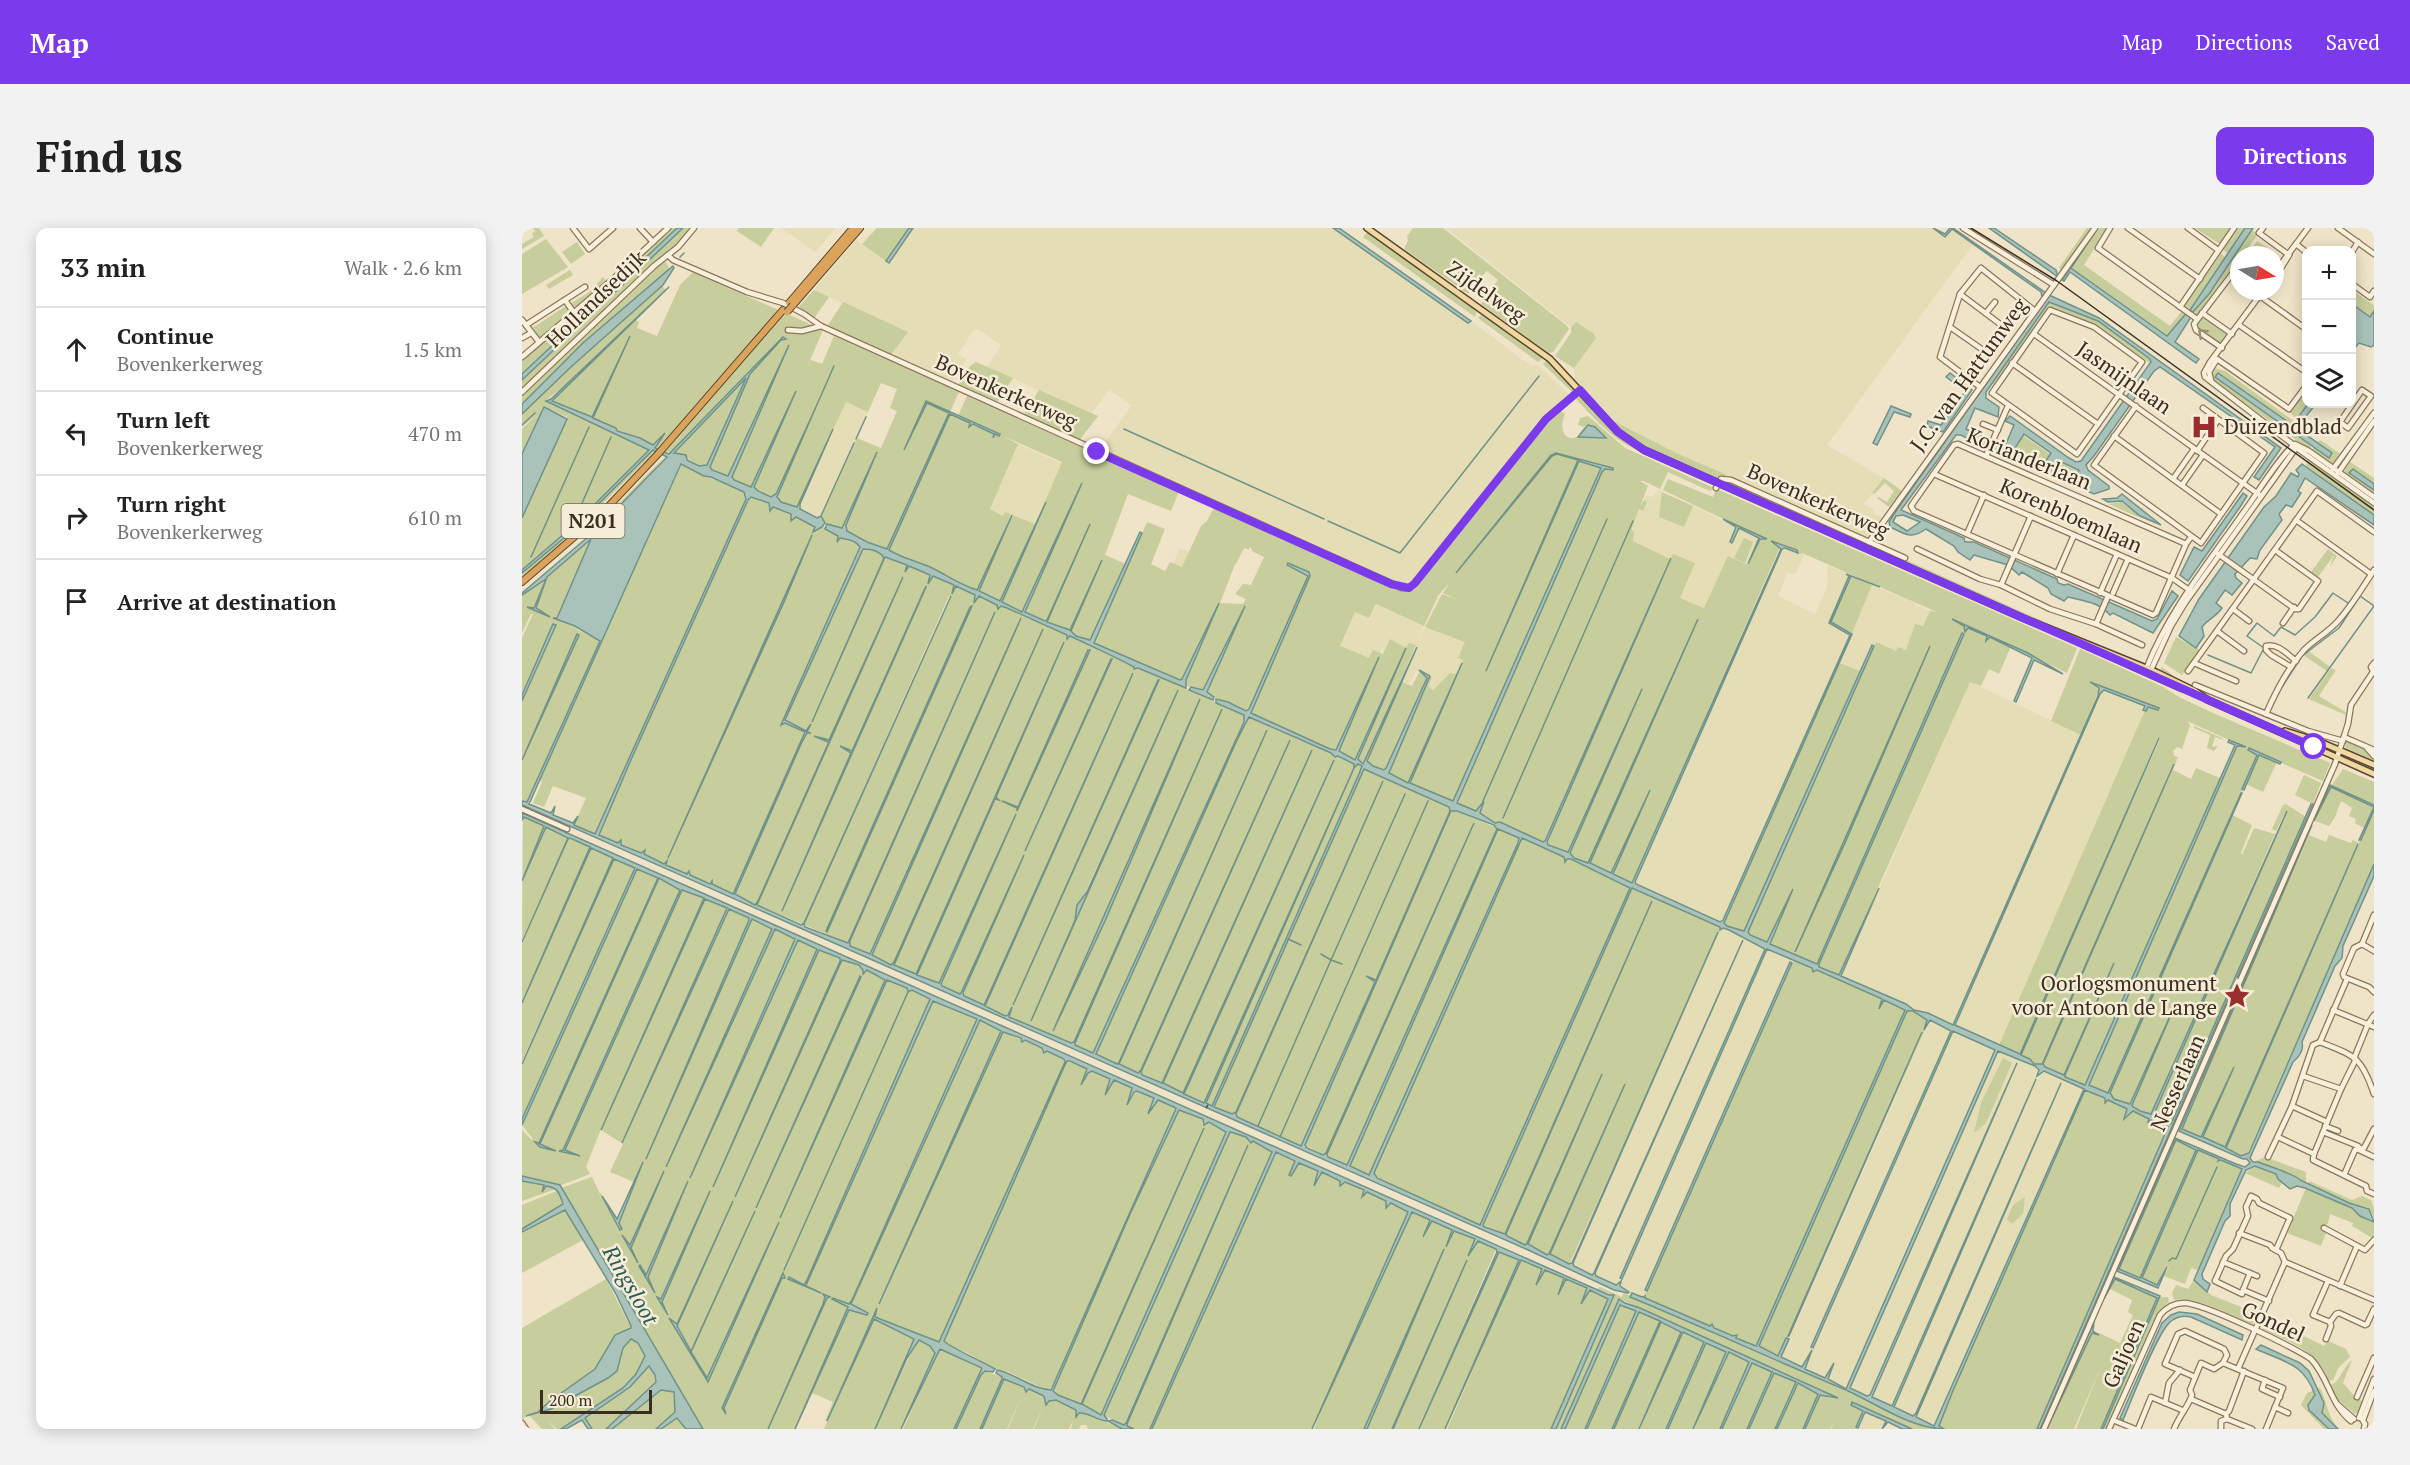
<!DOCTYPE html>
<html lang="en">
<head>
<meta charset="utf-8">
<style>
	:root { --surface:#fff; --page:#f2f2f2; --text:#222; --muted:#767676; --line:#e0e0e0; --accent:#7c3aed }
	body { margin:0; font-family:"PT Serif",serif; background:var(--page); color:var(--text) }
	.controls { position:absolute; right:18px; top:18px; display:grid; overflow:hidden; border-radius:12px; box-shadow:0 3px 15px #0003 }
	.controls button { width:54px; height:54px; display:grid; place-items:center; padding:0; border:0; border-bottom:2px solid var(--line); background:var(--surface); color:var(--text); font:30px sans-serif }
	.compass { position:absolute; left:1708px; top:18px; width:54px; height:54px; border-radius:50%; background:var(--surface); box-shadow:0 3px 15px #0003; rotate:101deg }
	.scale { position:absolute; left:18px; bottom:15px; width:112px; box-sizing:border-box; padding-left:6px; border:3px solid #3b2e20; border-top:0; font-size:16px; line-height:21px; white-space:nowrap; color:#3b2e20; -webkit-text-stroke:4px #f6edd8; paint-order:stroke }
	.stop { position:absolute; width:18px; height:18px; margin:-14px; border:4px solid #7c3aed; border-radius:50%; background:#fff }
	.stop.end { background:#7c3aed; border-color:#fff; box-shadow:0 2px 6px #0008 }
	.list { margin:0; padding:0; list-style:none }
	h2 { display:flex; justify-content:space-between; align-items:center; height:78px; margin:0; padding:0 24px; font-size:26px }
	h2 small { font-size:20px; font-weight:400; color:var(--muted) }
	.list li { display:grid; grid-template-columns:39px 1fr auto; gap:18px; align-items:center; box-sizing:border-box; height:84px; padding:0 24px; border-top:2px solid var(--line) }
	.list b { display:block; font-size:22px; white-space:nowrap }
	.list p { margin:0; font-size:20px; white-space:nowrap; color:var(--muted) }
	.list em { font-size:20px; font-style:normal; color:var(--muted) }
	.icon { flex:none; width:33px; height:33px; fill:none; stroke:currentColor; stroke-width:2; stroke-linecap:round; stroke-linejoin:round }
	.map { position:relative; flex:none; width:1852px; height:1201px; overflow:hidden; border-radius:12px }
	header { display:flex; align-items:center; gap:36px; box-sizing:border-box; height:84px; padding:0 30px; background:var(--accent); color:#fff }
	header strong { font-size:28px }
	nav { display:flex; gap:33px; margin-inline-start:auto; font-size:21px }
	.intro { display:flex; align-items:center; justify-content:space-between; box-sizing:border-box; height:144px; padding:0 36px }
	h1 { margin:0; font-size:42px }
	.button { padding:15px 27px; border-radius:12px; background:var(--accent); color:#fff; font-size:21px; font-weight:700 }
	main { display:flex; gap:36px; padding:0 36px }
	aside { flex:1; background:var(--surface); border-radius:12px; box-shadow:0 3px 15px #0003 }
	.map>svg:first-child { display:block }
</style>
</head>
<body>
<header>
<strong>Map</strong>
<nav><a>Map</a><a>Directions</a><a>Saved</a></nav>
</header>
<div class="intro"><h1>Find us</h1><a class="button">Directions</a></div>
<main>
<aside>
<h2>33 min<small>Walk · 2.6 km</small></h2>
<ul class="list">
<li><svg class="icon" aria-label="ahead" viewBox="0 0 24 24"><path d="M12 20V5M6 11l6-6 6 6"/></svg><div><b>Continue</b><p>Bovenkerkerweg</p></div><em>1.5 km</em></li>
<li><svg class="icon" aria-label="left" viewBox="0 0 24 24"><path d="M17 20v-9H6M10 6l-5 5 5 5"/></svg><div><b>Turn left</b><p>Bovenkerkerweg</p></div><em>470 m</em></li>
<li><svg class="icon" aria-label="right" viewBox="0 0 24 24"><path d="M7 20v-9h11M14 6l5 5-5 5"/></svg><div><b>Turn right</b><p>Bovenkerkerweg</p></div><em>610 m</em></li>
<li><svg class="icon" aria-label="arrive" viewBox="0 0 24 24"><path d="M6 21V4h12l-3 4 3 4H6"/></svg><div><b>Arrive at destination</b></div></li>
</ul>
</aside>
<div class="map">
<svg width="1852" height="1201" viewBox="0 0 1852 1201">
	<rect width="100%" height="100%" fill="#efe3c8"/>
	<!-- farmland -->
	<g fill="#e4ddb5">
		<polygon points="259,0 313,0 294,24"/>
		<polygon points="391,0 811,0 946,95 949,93 1009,138 1016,137 1048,168 1023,190 897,347 888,355 876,355 577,223 610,177 587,162 569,186 465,139 479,117 456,101 450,104 436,126 445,131 429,154 368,128 385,104 292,62 334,12 367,35"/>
		<polygon points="924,0 1411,0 1423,8 1430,1 1451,16 1305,217 1362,250 1342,276 1353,282 1351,285 1361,290 1346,311 1154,225 1086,190 1053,151 1052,140 1074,107 1054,94 1049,99"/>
		<polygon points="324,174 346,184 299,289 295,290 278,281 278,276"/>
		<polygon points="496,216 540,236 513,296 483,284 481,288 468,281"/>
		<polygon points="1137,261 1140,264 1138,289 1162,299 1171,278 1214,299 1209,315 1217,300 1237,310 1226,337 1206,329 1183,380 1158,370 1151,326 1148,331 1111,313 1108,302 1117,281 1121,282 1124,274 1122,272 1124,268 1130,269"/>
		<polygon points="1263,320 1282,327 1273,347 1266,344 1256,368 1293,386 1305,360 1306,338 1325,345 1327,348 1307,395 1328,406 1201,692 1198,694 1114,656 1113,654 1260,321"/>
		<polygon points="658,321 667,324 660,340 651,336"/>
		<polygon points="1350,357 1394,375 1392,381 1395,377 1408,383 1402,398 1390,407 1384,422 1374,424 1354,414 1352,418 1349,418 1338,443 1317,435"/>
		<polygon points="855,377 902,398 895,415 903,399 944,414 937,430 942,432 934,446 928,445 911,462 906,459 906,447 894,443 887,457 880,454 894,419 893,417 887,415 885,420 861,426 862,418 858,425 851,422 847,431 818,419 833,384 847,390 843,399"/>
		<polygon points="1448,454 1560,507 1581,462 1623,478 1615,501 1477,817 1406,785 1392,782 1384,776 1319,748"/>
		<polygon points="1201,700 1243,719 1244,724 1245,721 1272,732 1268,735 1124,1062 1125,1063 1120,1069 1108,1069 1106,1064 1097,1058 1051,1038 1050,1035 1197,702"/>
		<polygon points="1408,792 1429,802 1291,1120 1431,803 1473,822 1324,1161 1306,1151 1311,1136 1303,1150 1283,1141 1289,1122 1280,1139 1260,1131 1260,1127"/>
		<polygon points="1476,822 1513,838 1517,842 1515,848 1522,843 1562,861 1413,1198 1394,1189 1539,855 1394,1185 1391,1188 1372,1179 1514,851 1369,1178 1350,1169 1453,931 1348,1168 1327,1160"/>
		<polygon points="1343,1184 1364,1193 1360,1201 1336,1201"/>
	</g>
	<!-- green -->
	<g fill="#c7cd9b" fill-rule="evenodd">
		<polygon points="11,0 17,0 22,8 0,21 0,16 12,9 10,6 13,3"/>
		<polygon points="147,0 155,0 0,146 0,133 82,63"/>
		<polygon points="161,0 170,0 153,20 0,162 0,152"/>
		<polygon points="217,0 252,0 239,19 215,3"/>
		<polygon points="355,0 387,0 364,33 340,16"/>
		<polygon points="891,0 921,0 1044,97 1047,101 1031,124 1027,125 959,76 976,52 965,43 960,48 957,46 946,66 882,21 886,13 885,8"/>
		<polygon points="1565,0 1571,0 1541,43 1537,40"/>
		<polygon points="1578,0 1585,0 1562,37 1648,98 1660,83 1664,86 1646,108 1549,39"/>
		<polygon points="1673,0 1709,0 1699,15 1696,15"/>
		<polygon points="1714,0 1723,0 1706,25 1700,21"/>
		<polygon points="1730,2 1736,6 1721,27 1717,27 1717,34 1711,29"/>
		<polygon points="845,4 955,81 953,89 841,9"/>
		<polygon points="24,11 46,39 0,66 0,26"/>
		<polygon points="1735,13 1746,20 1748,27 1725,27"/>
		<polygon points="55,14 63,26 49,36 40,24"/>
		<polygon points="1699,26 1703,29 1668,81 1662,77"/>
		<polygon points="144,34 147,40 144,44 62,114 0,176 0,167 136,38"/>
		<polygon points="1710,34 1713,37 1675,88 1672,84 1687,66"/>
		<polygon points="48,42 51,47 27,61 24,57"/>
		<path d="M 171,44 L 301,102 L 286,137 L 289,132 L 300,136 L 312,108 L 437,164 L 428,184 L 404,174 L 383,221 L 405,175 L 427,185 L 375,302 L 428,186 L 448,195 L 448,199 L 450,196 L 477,208 L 477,206 L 436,188 L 445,168 L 657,263 L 649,283 L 606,266 L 583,327 L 604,336 L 568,412 L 554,408 L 548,404 L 550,398 L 546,404 L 503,385 L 520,342 L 500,384 L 480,374 L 540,234 L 481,208 L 496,216 L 468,281 L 481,288 L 483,284 L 489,286 L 455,363 C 439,357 426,348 410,340 C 382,327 352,318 324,303 L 324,297 L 346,244 L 320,300 L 304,297 L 299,290 L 335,210 L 359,220 L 375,183 L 368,180 L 375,161 L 359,155 L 346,184 L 324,174 L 275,279 C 268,280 259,274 255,269 L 272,228 L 254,266 L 249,269 L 236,263 L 232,259 L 254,209 L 229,259 L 212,252 L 210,249 L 268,118 L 206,248 L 190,242 L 188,239 L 191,231 L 228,146 L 262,109 L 231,140 L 185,238 L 177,238 L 164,229 L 133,220 L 142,207 L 131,217 L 95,203 L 71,190 L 103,118 L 70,189 L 30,173 L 47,155 L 25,171 L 24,173 L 27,175 L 127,222 L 50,299 L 0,342 L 0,290 L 45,191 L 45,189 L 22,179 L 0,226 L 0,201 L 14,187 L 0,199 L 0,186 L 50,138 L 140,58 L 144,62 L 47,154 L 114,92 L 117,94 L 115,100 L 135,108 L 158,57 Z"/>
		<polygon points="81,49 84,53 51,81 48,76 66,65"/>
		<polygon points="292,62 307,69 291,92 272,84"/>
		<polygon points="1833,64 1852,77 1852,83 1848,89 1830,76 1830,69"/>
		<polygon points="321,74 386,104 368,128 305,99"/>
		<polygon points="1527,74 1576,93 1628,131 1629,136 1573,97 1529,80 1473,158 1469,155"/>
		<polygon points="44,78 47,84 18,111 9,97 12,99"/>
		<polygon points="960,86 1020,128 1019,132 1016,134 956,90"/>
		<polygon points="1681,88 1703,102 1706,108 1702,114 1694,114 1676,101 1675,96"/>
		<polygon points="1054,94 1072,106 1074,110 1052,140 1033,128 1049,105 1049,99"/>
		<polygon points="1025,132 1051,159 1051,165 1021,136"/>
		<polygon points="454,134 491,150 474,176 432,157 437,156 448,138"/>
		<path d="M 1691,140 L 1703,143 L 1773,194 L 1769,196 L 1693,149 L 1789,217 L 1787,221 L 1693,154 C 1688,150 1687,146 1691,140 Z"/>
		<polygon points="1784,161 1786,176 1775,191 1767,184"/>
		<polygon points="517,162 576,188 556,214 501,188"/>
		<path d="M 1057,168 L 1061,168 L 1091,202 L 1121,224 C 1093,215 1073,191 1053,170 Z"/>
		<path d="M 1037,182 L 1043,186 C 1038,197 1039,214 1055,209 L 1062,199 L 1056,197 L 1058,190 L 1066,188 L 1103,220 L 1192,260 L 1188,263 L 1146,244 L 1138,261 L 1122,253 L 1118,253 L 1126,258 L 1118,278 L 1122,272 L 1125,274 L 1121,283 L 1117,281 L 1109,302 L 1112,304 L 1111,313 L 1148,331 L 1022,614 L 973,595 L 958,585 L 961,574 L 955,584 L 935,575 L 1080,244 L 1083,241 L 1075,236 L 1034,225 L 1029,227 L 935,345 L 1030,228 L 1035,226 L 1079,240 L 931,573 L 888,555 L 941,432 L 936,430 L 943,414 L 903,399 L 920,366 L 936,372 L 921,365 L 928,354 L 916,368 L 902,398 L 854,376 L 847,390 L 833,384 L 818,418 L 847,430 L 851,422 L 861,426 L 868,411 L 884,420 L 887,415 L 894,417 L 864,486 L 880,454 L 890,458 L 897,444 L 905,450 L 862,542 L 851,538 L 845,533 L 863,489 L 843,533 L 841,536 L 836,533 L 873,445 L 835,530 L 833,532 L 817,523 L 857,429 L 814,522 L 808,521 L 729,485 L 788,348 L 787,344 L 766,335 L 786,348 L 727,481 L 724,483 C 710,476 696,472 685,464 L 722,379 L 681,463 L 665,458 L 664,452 L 696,375 L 660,451 L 657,452 L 572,415 L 625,294 L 643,301 L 629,336 L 643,343 L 648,334 L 660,339 L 679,298 L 685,293 L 693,278 L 848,348 L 882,362 L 893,359 L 1008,214 ZM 1066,197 C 1073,199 1080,203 1083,210 L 1057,209 ZM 727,319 L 730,321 L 730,323 L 742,329 L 729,357 L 721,356 L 713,366 L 724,371 L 721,376 L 698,375 L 713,336 L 714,336 L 722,320 L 727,322 Z"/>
		<path d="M 1086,190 L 1154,225 L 1205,247 L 1194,251 C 1156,234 1115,220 1086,190 Z"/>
		<polygon points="1502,208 1528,226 1520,238 1494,219"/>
		<polygon points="1798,212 1820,227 1811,239 1789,223 1792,219 1807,229 1810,225 1795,214"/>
		<polygon points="131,222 133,223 51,306 0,349 0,345 42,310"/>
		<polygon points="144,227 116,260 73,303 75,298"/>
		<polygon points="1786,231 1852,278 1852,288 1784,238"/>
		<polygon points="1828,234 1852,250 1852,256 1831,241 1828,245 1852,262 1852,266 1822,244"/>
		<polygon points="1538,235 1556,242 1552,252 1534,244"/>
		<path d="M 160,236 C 167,239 174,244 181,247 C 194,254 213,256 225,267 L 157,423 L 228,269 L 247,275 L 248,282 L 251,279 L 293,299 L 292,304 L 301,298 L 316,308 L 315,314 L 318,310 L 338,317 L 259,497 L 263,495 L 276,500 L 263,493 L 339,323 L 348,321 L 360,326 L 362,329 L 359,336 L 363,329 L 385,337 L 384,341 L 387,337 L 408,347 L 406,355 L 411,348 L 454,367 L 452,374 L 457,368 L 545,407 L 544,410 L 548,408 L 722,487 L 721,495 L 573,824 L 571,825 L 553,817 L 553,815 L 700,482 L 552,814 L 549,815 L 487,789 L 489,783 L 483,788 L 462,779 L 611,445 L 461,777 L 441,768 L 441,765 L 480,675 L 439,765 L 438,766 L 420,758 L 419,756 L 479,620 L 417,755 L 396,748 L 399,737 L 394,746 L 391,746 L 373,738 L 372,735 L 369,737 L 350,728 L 350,725 L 347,727 L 327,717 L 474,384 L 326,715 L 235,677 L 236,673 L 233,677 L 213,666 L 279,516 L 285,505 L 288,506 L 285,504 L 286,499 L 284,503 L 281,502 L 283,504 L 211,666 L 190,656 L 190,654 L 184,654 L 168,647 L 168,643 L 165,646 L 144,636 L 145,633 L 143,636 L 122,626 L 123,622 L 120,625 L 99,617 L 100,613 L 96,615 L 77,607 L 92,568 L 73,606 L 52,597 L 64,570 L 31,558 L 22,579 L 11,575 L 20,554 L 18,552 ZM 290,308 L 262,374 L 146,630 L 146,629 ZM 404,358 L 404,359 L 259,683 L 329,525 L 319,519 L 330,523 ZM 427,368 L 429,369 L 297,662 L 297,661 ZM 542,415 L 474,569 L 477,571 L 474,571 L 404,723 ZM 336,448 L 244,656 L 306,516 L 299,510 L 307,512 ZM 637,452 L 637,453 L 492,776 ZM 656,463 L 509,793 L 568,654 ZM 678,472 L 624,596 L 623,595 ZM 479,495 L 479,496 L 375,728 Z"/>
		<polygon points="1362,250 1380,263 1368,280 1355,270 1356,269 1365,274 1372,263 1363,255 1352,266 1350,265"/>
		<polygon points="1146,251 1191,269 1193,263 1197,262 1555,420 1545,445 1469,407 1430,391 1442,398 1443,403 1445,400 1465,408 1465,414 1468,409 1489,418 1477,446 1467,441 1459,458 1448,454 1317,747 1297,739 1297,736 1440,406 1295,736 1248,716 1270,662 1245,714 1228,707 1226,704 1354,414 1374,423 1376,419 1384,422 1393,396 1401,398 1408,383 1415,384 1280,325 1278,326 1274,322 1262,317 1258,319 1110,655 1091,646 1127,563 1089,645 1068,635 1173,395 1066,635 1052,630 1047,625 1118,464 1045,624 1025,617 1025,614 1151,326 1173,335 1158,370 1182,380 1206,328 1226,337 1238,311 1245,312 1141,262"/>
		<polygon points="1203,253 1208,253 1567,414 1203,256"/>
		<polygon points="1140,264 1171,278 1162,299 1137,289"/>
		<polygon points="1599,274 1617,287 1616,289 1587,276"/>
		<polygon points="490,287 513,296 478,373 457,363"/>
		<polygon points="70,310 34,390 31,390 53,399 56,402 78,412 5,575 0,573 0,473 34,397 31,397 0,467 0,410 11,386 9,386 0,405 0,367 24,350 11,380 5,378 28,389 14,381 25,350"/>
		<polygon points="1222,310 1231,314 1223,335 1212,330"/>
		<polygon points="1806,321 1815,328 1808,339 1812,327 1796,349 1789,344"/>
		<polygon points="1329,348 1350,357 1330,405 1308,395"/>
		<polygon points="1654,409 1678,422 1660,447 1642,435"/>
		<path d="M 1558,421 L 1641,459 L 1657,469 L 1691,485 L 1808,535 L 1801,553 L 1727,521 L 1735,527 L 1720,561 L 1722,562 L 1718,565 L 1586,866 L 1577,863 L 1567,855 L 1715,517 L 1723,520 L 1723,519 L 1665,493 L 1668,497 L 1660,521 L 1655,519 L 1651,523 L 1652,528 L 1656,529 L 1651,542 L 1669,551 L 1674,540 L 1698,550 L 1563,857 L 1543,849 L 1543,847 L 1573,777 L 1542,847 L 1523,839 L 1521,836 L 1557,754 L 1518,837 L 1512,836 L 1499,827 L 1527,762 L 1497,826 L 1477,817 L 1623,482 L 1626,479 L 1636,480 L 1569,454 L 1577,462 L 1559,507 L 1529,493 ZM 1636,510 L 1638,511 L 1563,680 Z"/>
		<polygon points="1785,422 1808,439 1805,443 1781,427"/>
		<polygon points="1317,435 1338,443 1222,703 1205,698 1202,695"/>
		<polygon points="1640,439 1658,453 1783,504 1773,502 1683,465 1638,442"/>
		<polygon points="1809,440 1814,442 1797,468 1825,485 1824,487 1787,471"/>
		<polygon points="928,445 934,446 886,555 867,546 868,540 908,448 910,450 906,458 911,462"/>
		<path d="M 727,489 L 832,536 L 832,540 L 835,537 L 839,537 L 839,543 L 842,541 L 927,579 L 928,583 L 854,752 L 849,751 L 853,753 L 779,918 L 715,889 L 714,887 L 790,715 L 714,884 L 710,886 L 691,879 L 721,809 L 690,878 L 684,876 L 829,546 L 684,873 L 683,875 L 662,866 L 811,532 L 661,865 L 641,855 L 734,645 L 640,855 L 620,847 L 619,844 L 723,612 L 619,842 L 616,845 L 597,836 L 636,745 L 595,836 L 574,827 L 715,512 ZM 744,502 L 663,686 L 663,685 Z"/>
		<polygon points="1672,498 1700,510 1702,512 1693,509 1690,519 1696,518 1692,523 1685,520 1688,507 1672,500"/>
		<polygon points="1824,513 1843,522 1848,529 1852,530 1852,535 1823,522"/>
		<polygon points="1737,527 1755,534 1741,564 1724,556"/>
		<polygon points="1821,541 1852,554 1852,577 1810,557"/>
		<polygon points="1782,547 1799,555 1791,576 1773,567"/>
		<polygon points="1809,559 1852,579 1842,600 1833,595 1834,591 1827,588 1830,580 1819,573 1813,589 1807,598 1793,593"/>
		<polygon points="1764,576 1784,589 1650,896 1632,886 1756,604 1764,583 1754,603 1750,601 1761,577"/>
		<polygon points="1852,582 1852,636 1725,927 1719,928 1704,921 1835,617 1702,919 1681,910 1712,839 1679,910 1659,901 1787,607 1804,614 1807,607 1829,615 1831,612 1837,615"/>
		<path d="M 930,583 L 934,583 L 975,600 L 953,652 L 976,600 L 998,610 L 997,613 L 999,610 L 1042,629 L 1042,633 L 1045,631 L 1049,631 L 1108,660 L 958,998 C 939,989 860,959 852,945 L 995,618 L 850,943 L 847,947 L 827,938 L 931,701 L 825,937 L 806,929 L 805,926 L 942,616 L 804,925 L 802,927 L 783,917 Z"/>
		<polygon points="1710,587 1730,597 1719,625 1720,627 1732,600 1753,606 1629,886 1618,883 1610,878 1611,875 1654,775 1608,876 1592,871 1588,865"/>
		<polygon points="1,589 45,609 46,611 48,610 69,619 42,680 70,619 91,630 0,833 0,775 9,754 0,772 0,714 33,640 0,711"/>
		<polygon points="92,631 113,640 0,891 0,836"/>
		<polygon points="115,641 136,650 17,916 13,914 18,917 137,650 158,662 41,923 37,923 56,929 53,925 43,923 160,662 182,670 79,901 64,939 68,946 37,958 0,948 0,902 10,912 11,911 0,897"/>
		<polygon points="1110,660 1198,699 1197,705 1047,1037 985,1008 984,1006 1131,673 983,1006 962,999 961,997"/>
		<path d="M 183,671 L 205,680 L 101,915 L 207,681 L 227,690 L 227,692 L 123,931 L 230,691 L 250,701 L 160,905 L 253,701 L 274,711 L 168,950 L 276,712 L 296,720 L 191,959 L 297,721 L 318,730 L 305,762 L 320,731 L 337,737 L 341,742 L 340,745 L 345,742 L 363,752 L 267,970 L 365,752 L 385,760 L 386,764 L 390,762 L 408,771 L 285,1052 L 282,1057 L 266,1051 L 298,1066 L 284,1058 L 285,1055 L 411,773 L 455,791 L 330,1072 L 327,1076 L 311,1070 L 326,1079 L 273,1201 L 181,1201 L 39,960 L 70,949 L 78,966 L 80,965 L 80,969 L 98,1002 L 97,995 L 120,935 L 112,954 L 88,944 L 101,916 L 79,902 ZM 338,748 L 339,749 L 260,923 ZM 167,953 L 126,1049 L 134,1064 L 117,1038 L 124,1047 ZM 187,965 L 140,1074 L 147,1085 L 145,1086 L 135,1068 L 139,1072 ZM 210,975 L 155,1098 L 168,1123 L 213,1027 L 169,1124 L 185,1150 L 251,1006 L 186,1154 L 147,1091 L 155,1096 Z"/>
		<polygon points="1272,732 1290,740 1293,745 1295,742 1360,772 1357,781 1362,772 1383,782 1337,888 1385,782 1391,783 1405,792 1403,802 1266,1107 1267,1111 1264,1111 1256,1128 1214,1110 1215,1107 1211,1108 1191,1100 1190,1096 1188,1098 1122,1070 1122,1067 1125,1063"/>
		<polygon points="458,792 479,803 357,1076 481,804 520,820 522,825 525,823 543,831 543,834 417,1115 353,1089 356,1080 305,1193 303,1193 311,1174 290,1165 327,1082 344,1087 329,1076"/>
		<polygon points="1481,830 1490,835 1464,895 1452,905 1459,875"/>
		<polygon points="545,833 565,841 560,857 566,845 570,843 588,850 582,867 592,852 610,860 604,876 613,862 632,870 627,886 636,872 654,880 639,916 657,881 681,891 683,897 686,894 704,902 667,991 707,904 724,909 750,924 628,1201 612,1201 604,1198 727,917 602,1197 581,1187 599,1145 580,1187 559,1176 617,1045 558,1176 536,1167 531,1163 544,1130 527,1163 486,1144 473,1141 444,1124 425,1117 422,1113"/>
		<polygon points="1563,862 1583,870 1584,875 1586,872 1605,881 1604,891 1607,884 1615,883 1628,891 1628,894 1630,892 1647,899 1643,909 1515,1201 1422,1201 1417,1198 1430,1165"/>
		<polygon points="1654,912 1675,921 1618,1050 1597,1041"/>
		<polygon points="1676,921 1720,941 1676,1042 1669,1040 1663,1056 1642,1048 1647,1039 1644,1039 1635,1057 1620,1051"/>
		<polygon points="753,924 773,933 768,947 769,948 777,935 796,943 792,957 799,944 819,953 818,958 823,954 842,963 840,968 845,963 864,973 864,980 869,974 886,984 804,1171 889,984 908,992 901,1009 910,993 930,1002 924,1018 932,1003 953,1011 948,1026 956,1013 974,1021 897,1201 871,1201 906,1121 870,1201 845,1201 911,1046 842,1201 792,1201 803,1173 790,1201 630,1201"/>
		<polygon points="1743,929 1784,944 1784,955 1770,946 1764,946 1734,933"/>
		<polygon points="1734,938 1754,946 1760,955 1757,960 1723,945"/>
		<polygon points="0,953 22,957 19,963 24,958 34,961 0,973"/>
		<polygon points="1787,953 1830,972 1840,968 1849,972 1852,980 1852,990 1847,980 1827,975 1786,956"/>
		<polygon points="1784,960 1830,980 1838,988 1852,994 1852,1011 1830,998 1831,995 1808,986 1806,995 1801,1001 1804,1005 1799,1018 1765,1005"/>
		<polygon points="37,962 40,978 0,1001 0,977"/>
		<polygon points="1503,969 1501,986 1490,996 1485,991 1491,977"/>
		<polygon points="43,981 61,1012 0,1045 0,1004"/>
		<polygon points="979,1023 997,1032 923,1201 898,1201 975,1027"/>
		<polygon points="999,1032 1020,1041 1014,1057 1023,1042 1042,1050 1038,1063 1044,1051 1065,1060 1062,1068 1068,1062 1086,1071 1029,1201 925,1201"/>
		<path d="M 84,1051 L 109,1100 L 93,1107 L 73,1141 L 28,1173 C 21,1184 8,1184 0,1192 L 0,1100 Z"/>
		<polygon points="1593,1051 1635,1070 1579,1201 1554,1201 1579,1139 1552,1201 1526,1201 1570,1104 1577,1105 1598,1115 1611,1087 1606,1084 1610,1072 1588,1061"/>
		<path d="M 1672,1052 L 1689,1067 L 1737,1086 L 1730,1097 C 1710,1087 1674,1068 1652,1072 L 1650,1065 L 1654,1057 L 1666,1061 Z"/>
		<polygon points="1078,1059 1100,1069 1102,1064 1109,1069 1411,1201 1390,1201 1331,1174 1329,1177 1341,1183 1334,1199 1336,1201 1309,1201 1312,1193 1308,1201 1283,1201 1298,1167 1315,1171 1098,1071 1039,1201 1034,1201 1091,1071 1090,1067 1075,1061"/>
		<polygon points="1637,1069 1646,1069 1647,1074 1637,1083 1631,1094 1585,1201 1581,1201"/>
		<polygon points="1098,1077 1115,1083 1063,1201 1043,1201"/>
		<polygon points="1117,1084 1138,1093 1090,1201 1065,1201"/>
		<path d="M 1743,1089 L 1802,1118 L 1806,1113 L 1824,1121 L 1828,1129 L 1817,1139 L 1811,1152 L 1807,1153 C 1795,1122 1769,1115 1741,1101 Z"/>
		<polygon points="352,1090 392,1111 361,1183 395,1113 397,1112 408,1118 413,1125 379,1201 302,1201"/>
		<polygon points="1139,1094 1160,1103 1117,1201 1092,1201"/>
		<polygon points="1161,1104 1182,1114 1144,1201 1118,1201"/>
		<polygon points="109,1111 116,1115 123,1128 114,1146 101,1160 39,1201 35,1201 26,1193 33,1201 20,1201 7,1187 29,1181 86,1150 95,1143 101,1120"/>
		<polygon points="1184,1115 1205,1123 1171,1201 1146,1201"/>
		<polygon points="418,1121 460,1140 432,1201 381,1201"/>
		<polygon points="1206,1124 1227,1133 1198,1201 1172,1201"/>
		<path d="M 1830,1132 L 1821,1155 L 1834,1170 L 1842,1174 L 1837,1183 L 1833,1186 L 1816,1172 L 1809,1157 C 1818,1154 1821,1139 1830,1132 Z"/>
		<polygon points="1230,1134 1250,1143 1225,1201 1200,1201"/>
		<polygon points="128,1138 134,1153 84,1201 70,1201 62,1190 108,1159"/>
		<polygon points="463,1143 480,1149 480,1151 458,1201 434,1201 459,1147"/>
		<polygon points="1252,1145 1274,1154 1253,1201 1227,1201"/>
		<polygon points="482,1151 522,1168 524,1176 527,1173 534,1172 555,1183 554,1189 557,1184 561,1184 600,1201 566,1201 564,1197 559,1197 557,1201 549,1201 551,1192 547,1201 512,1201 521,1179 511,1201 486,1201 501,1165 485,1201 460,1201"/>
		<polygon points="1276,1155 1296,1166 1281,1201 1255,1201"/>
		<path d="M 1798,1160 C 1806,1176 1805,1188 1817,1201 L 1800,1185 L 1802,1175 L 1795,1161 Z"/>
		<polygon points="139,1162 151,1164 153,1184 134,1201 90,1201"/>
		<polygon points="1791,1163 1793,1167 1786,1177 1807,1201 1802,1201 1779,1177 1785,1165"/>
		<polygon points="156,1190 164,1201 139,1201"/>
	</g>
	<!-- water -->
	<g fill="#a9c3bb" stroke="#6f9289" stroke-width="1.5" fill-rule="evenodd">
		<polygon points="155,0 161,0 0,152 0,146"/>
		<polygon points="387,0 391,0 367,35 364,33"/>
		<polygon points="811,0 817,0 949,93 946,95"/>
		<polygon points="1411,0 1423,6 1428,0 1431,0 1524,65 1520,68 1519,64 1430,1 1423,9"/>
		<polygon points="1467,0 1472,0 1534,42 1536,49"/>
		<polygon points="1576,0 1549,40 1645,108 1662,88 1664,86 1669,89 1653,114 1677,131 1674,135 1548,44 1542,53 1540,52"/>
		<polygon points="1723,0 1731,0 1687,66 1671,84 1668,82"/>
		<polygon points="151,38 152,40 141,57 50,138 0,186 0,176 62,114"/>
		<path d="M 147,59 L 30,173 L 70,189 L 108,108 L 71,190 L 94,200 L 95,203 L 118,210 L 131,217 L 143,205 L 133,220 L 147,226 L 261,109 L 264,111 L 259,112 L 228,146 L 188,239 L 190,242 L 206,248 L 267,117 L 210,249 L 212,252 L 229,259 L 274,163 L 232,259 L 236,263 L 249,269 L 254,266 L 293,181 L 255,269 L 259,274 L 275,279 L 311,201 L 278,276 L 278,281 L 295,290 L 299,288 L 303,295 L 300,299 L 291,304 L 293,299 L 274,289 L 269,293 L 269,286 L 251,279 L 248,283 L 247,275 L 229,269 L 226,272 L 108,534 L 77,607 L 96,615 L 99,612 L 99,617 L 119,625 L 123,622 L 122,626 L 142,636 L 145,633 L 144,637 L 165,646 L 167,643 L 168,647 L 188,656 L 190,653 L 190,656 L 211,666 L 212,664 L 283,504 L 263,495 L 259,497 L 338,319 C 335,313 325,311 318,310 L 315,314 L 316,308 L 303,301 L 305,296 L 320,300 L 322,296 L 355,224 L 324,297 L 325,303 L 345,314 L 365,321 L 427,185 L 405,175 L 382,222 L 404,173 L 478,206 L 477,208 L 473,206 L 471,210 L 472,206 L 451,196 L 447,199 L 448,195 L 428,186 L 367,322 C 380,330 394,333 408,339 C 425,347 438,357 455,362 L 490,287 L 457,363 L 478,373 L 524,274 L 480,374 L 500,384 L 560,255 L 503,384 L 523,393 L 525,392 L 568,296 L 525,394 L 548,402 L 580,332 L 549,403 L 554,408 L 568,412 L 618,304 L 620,305 L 572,415 L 658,452 L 660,451 L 697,375 L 664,452 L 664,460 L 616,440 L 612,441 L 612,439 C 590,427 569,418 548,408 L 545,411 L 545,407 L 485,380 L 479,378 L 476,381 L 475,377 L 457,368 L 452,375 L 453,367 L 434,358 L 430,366 L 432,357 L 411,348 L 406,356 L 408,347 L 387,338 L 383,344 L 385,337 L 363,329 L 290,494 L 362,330 C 358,323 348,321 341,321 L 263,492 L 284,503 L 289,496 L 285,504 L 289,505 L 285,505 L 279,516 L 213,666 L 233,677 L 236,673 L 306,516 L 306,514 L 292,508 L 307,512 L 381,349 L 235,677 L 279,697 L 282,695 L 429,368 L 282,696 L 283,699 L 326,715 L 473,384 L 328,713 L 328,718 L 348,726 L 499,390 L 350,727 L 369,737 L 372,734 L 521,401 L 372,737 L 394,746 L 542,414 L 474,569 L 477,572 L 473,571 L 395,747 L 417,755 L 494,586 L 419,756 L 420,758 L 438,766 L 439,765 L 502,627 L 441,765 L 442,768 L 462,777 L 611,445 L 463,778 L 483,788 L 486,787 L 490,779 L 487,789 L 549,815 L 552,814 L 700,481 L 553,815 L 553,817 L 571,825 L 722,494 L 722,487 L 694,475 L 694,471 L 706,474 L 724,483 L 727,481 L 786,348 L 765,337 L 766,335 L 787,344 L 788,348 L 729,485 L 808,521 L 814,522 L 857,429 L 817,523 L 833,532 L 884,420 L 836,531 L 841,536 L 895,419 L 845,533 L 851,538 L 862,542 L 864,540 L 905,450 L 897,442 L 908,448 L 867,545 L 886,555 L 940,435 L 888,555 L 931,573 L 1079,240 L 1057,233 L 964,443 L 1056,232 L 1035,226 L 1030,228 L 934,345 L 1029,227 L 1034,225 L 1091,240 L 1091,242 L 1083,241 L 1080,244 L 935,575 L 954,583 L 962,573 L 958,585 L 973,595 L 978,594 L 1021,614 L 1023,613 L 1149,330 L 1025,614 L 1026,617 L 1046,624 L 1120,461 L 1048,625 L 1052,630 L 1066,635 L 1176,391 L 1068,635 L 1089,645 L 1128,562 L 1091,646 L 1110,655 L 1259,321 L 1249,313 L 1275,322 L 1276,325 L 1263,320 L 1260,321 L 1113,654 L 1114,656 L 1198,694 L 1201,692 L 1328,407 L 1307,395 L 1327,348 L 1324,346 L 1358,359 L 1329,348 L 1309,394 L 1330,406 L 1202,695 L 1205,698 L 1222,703 L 1350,417 L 1352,418 L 1226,704 L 1228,707 L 1245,714 L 1271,661 L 1248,716 L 1295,736 L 1440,405 L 1442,406 L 1297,736 L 1297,739 L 1317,747 L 1357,660 L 1319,748 L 1384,776 L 1392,782 L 1406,785 L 1431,797 L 1576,468 L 1577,460 L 1568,454 L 1637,480 L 1636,482 L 1626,479 L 1624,483 L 1621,482 L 1623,478 L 1582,462 L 1578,466 L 1433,797 L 1498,826 L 1637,510 L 1499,827 L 1508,831 L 1512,836 L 1520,836 L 1652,536 L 1521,836 L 1523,839 L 1542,847 L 1592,735 L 1543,847 L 1543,849 L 1563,857 L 1713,517 L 1706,514 L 1707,512 L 1724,519 L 1715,518 L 1567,857 L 1586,865 L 1719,565 L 1720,565 L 1588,865 L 1592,871 L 1608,876 L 1654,775 L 1611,875 L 1610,878 L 1618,883 L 1629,886 L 1765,583 L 1632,886 L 1649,896 L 1789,576 L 1791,576 L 1518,1201 L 1515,1201 L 1646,899 L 1630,892 L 1626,894 L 1627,891 L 1611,883 L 1602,891 L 1605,881 L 1586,872 L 1583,875 L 1583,870 L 1563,862 L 1430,1165 L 1417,1198 L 1422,1201 C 1390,1201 1353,1175 1324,1162 C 1252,1132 1181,1099 1108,1069 L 1110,1065 L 1120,1069 L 1123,1068 L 1123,1070 L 1188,1098 L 1190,1096 L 1192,1100 L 1211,1108 L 1215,1107 L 1214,1110 L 1234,1118 L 1383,782 L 1362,772 L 1357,781 L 1360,771 L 1295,742 L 1291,744 L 1290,740 L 1245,721 L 1100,1051 L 1098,1050 L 1243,721 L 1207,702 L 1201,700 L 1198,702 L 1198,699 L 1110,660 L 961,997 L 962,999 L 983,1006 L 1130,673 L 984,1006 L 985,1008 L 1003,1017 L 1005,1015 L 1080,846 L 1006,1016 L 1025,1027 L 1027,1026 L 1103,856 L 1028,1026 L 1047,1036 L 1050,1035 L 1196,704 L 1051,1035 L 1052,1038 L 1070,1047 L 1072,1045 L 1221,712 L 1073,1045 L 1074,1048 L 1094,1057 L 1099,1053 L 1098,1058 L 1107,1064 L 1106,1065 L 1092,1062 L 1004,1021 L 0,577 L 0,573 L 5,574 L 78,413 L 53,398 L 31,390 L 35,390 L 69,311 L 25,349 L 14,380 L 28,389 L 5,379 L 12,380 L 24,351 L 0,367 L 0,365 L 73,303 L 145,229 L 131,222 L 42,310 L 0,345 L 0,342 L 50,299 L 127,222 L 24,173 L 29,171 ZM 224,150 L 185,237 L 177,238 L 165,232 L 164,227 L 152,225 ZM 159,236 L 182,248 L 189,249 L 222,264 L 224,271 L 73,606 L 52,597 L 56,588 L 51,595 L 31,587 L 33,578 L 29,585 L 7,576 ZM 727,489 L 809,525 L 813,529 L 816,528 L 832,536 L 832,540 L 682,875 L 662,866 L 812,532 L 661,865 L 641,855 L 790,522 L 640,855 L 620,847 L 619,844 L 768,512 L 619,842 L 616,845 L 597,836 L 745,502 L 597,834 L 595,836 L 574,826 L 715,512 ZM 836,536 L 840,538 L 837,546 L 690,878 L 684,875 L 832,540 ZM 842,541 L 927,579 L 928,583 L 854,752 L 844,748 L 853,754 L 779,918 L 715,889 L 714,886 L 861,553 L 714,884 L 710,886 L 692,879 ZM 929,583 L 935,583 L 972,597 L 975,601 L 825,937 L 806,929 L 805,926 L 952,595 L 804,925 L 801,927 L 785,920 L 783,917 ZM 976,601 L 997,610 L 996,615 L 847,947 L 828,938 ZM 1000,610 L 1042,629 L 1043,634 L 1045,631 L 1049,631 L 1108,660 L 958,997 L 855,950 L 852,945 ZM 1385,783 L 1391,783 L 1405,792 L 1402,802 L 1408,792 L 1429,803 L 1289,1119 L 1291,1120 L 1431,803 L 1473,822 L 1324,1161 L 1306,1151 L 1312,1135 L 1303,1150 L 1283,1141 L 1290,1122 L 1280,1139 L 1259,1129 L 1267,1111 L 1264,1110 L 1256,1128 L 1237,1118 ZM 1476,823 L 1513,838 L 1517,842 L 1515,848 L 1522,843 L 1562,861 L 1412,1198 L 1394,1189 L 1539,855 L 1394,1185 L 1391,1188 L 1372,1179 L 1514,851 L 1370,1178 L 1350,1169 L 1495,835 L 1348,1167 L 1345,1168 L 1328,1160 Z"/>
		<path d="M 1527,67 L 1577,90 L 1759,220 L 1737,252 L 1732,249 L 1753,219 L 1638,139 L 1632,143 L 1572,228 L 1564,237 L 1566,242 L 1587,258 L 1587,261 L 1572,266 L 1470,223 L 1473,214 L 1483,218 L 1492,197 L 1483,193 L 1488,188 L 1547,230 L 1554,234 L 1559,233 L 1629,134 L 1628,131 L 1576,93 L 1527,74 L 1464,164 L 1464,170 L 1477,179 L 1476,189 L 1453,180 L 1444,201 L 1466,211 L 1461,219 L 1439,207 L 1434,207 L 1379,282 L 1442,310 L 1443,314 L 1452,314 L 1535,351 L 1536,355 L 1542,357 L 1546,356 L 1630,393 L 1635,391 L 1650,363 L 1656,368 L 1631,405 L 1591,385 L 1588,387 C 1577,374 1562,373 1546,369 L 1542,373 L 1529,366 L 1526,360 L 1500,344 L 1497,347 L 1486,337 L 1452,327 L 1448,332 L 1436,324 L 1432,318 L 1404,301 C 1388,312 1384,306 1368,299 L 1367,294 L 1376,280 ZM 1502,206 L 1529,225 L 1520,239 L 1493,220 ZM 1537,233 L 1557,242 L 1552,253 L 1533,245 ZM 1381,287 L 1398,294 L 1385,303 L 1371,294 L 1374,288 Z"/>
		<polygon points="1830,76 1848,89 1852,83 1852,117 1849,119 1837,115 1830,123"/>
		<polygon points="1428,145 1450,162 1421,204 1405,198 1406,193 1419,197 1443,163 1424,149"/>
		<polygon points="1696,145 1769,196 1772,195 1786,176 1794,176 1776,198 1776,201 1810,225 1807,230 1693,149"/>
		<polygon points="1369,178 1389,186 1388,189 1372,184 1355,217 1351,215"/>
		<polygon points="22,179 45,191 0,290 0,226"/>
		<polygon points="1066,197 1073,199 1084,210 1056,209"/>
		<path d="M 1780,236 L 1852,287 L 1852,297 L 1783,250 L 1776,263 L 1779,265 L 1770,279 L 1764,277 L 1757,286 L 1760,292 L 1738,322 L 1735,331 L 1728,330 L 1713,346 L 1714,350 L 1720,355 L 1710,367 L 1703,362 L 1694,375 L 1700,380 C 1694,389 1686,391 1680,399 L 1682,408 L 1674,420 L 1657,408 L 1677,371 L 1742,279 L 1754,268 L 1769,245 L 1776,249 L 1777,246 L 1774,242 Z"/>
		<polygon points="1831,241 1852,256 1852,262 1827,245"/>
		<polygon points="1721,265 1725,268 1718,279 1666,353 1658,347 1672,319 1680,323"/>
		<polygon points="1600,266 1639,297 1618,288 1600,273 1586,274 1581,271 1595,270"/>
		<polygon points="1201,291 1245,311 1238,311 1226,336 1237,310 1217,300 1210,315 1208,314 1214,299"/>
		<polygon points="290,307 262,374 146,630"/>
		<polygon points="404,358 404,359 260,683 329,525 318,518 330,523"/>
		<polygon points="450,378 305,704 304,703 448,379"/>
		<polygon points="723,378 685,464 692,469 691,472 667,462 669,459 681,462"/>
		<polygon points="1430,391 1506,425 1541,446 1512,432 1494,474 1492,473 1510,430 1468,409 1464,413 1465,408 1446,400 1443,404 1442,398"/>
		<polygon points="31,396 34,397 0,473 0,467"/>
		<polygon points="55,406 57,407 0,532"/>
		<polygon points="1408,418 1323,615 1273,724"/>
		<polygon points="566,422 568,422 495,583 495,580 480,573 496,579"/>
		<polygon points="589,431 590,431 503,623"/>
		<polygon points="636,452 637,452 491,777"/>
		<polygon points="656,462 509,793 553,692 555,677 565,664"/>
		<polygon points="678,471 583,693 531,803"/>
		<polygon points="1727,520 1759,534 1758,536 1737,527 1722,562 1720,561 1735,527 1726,522"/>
		<polygon points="1808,557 1852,577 1852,582 1839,612 1837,612 1852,579 1809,559 1792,593"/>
		<path d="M 0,585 L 1087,1067 L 1092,1067 L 1034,1201 L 1029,1201 L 1086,1071 L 1068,1062 L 1059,1076 L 1065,1060 L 1044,1051 L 1036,1067 L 1042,1050 L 1023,1042 L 1014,1057 L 1020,1041 L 999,1032 L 923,1201 L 997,1032 L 977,1024 L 897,1201 L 975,1024 L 974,1021 L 956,1013 L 946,1028 L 953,1011 L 932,1003 L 924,1019 L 930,1002 L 910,993 L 901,1009 L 908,992 L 890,984 L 790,1201 L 886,984 L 869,975 L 864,980 L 864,973 L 845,964 L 840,969 L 842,962 L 823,954 L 818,958 L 818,953 L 800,944 L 792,958 L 796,943 L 777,935 L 769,948 L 767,947 L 773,933 L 754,924 L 630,1201 L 628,1201 L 750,924 L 731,913 L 729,915 L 724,909 L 708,904 L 582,1187 L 585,1191 L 585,1193 C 575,1193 567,1184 557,1185 L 554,1189 L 554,1182 L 534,1172 L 527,1173 L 524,1177 L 522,1168 L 507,1161 L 504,1164 L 502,1159 L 482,1151 L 460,1201 L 458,1201 L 480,1151 L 480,1149 L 474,1145 L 475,1142 C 494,1146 510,1161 529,1162 L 653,883 L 654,880 L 636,872 L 626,886 L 632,870 L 615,863 L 612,864 L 605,877 L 610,860 L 592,852 L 583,867 L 588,851 L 570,843 L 566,845 L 559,857 L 565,841 L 548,833 L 545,833 L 542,839 L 422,1113 C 424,1117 465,1136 473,1141 L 471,1144 L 463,1143 L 459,1147 L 434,1201 L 432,1201 L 460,1140 L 418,1121 L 379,1201 L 413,1125 L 408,1118 L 397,1112 L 385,1130 L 353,1201 L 392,1111 L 352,1091 L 305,1193 L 355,1080 L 353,1089 L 417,1114 L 543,834 L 542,831 L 525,823 L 522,825 L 520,820 L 503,812 L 500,814 L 499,810 L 481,804 L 357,1076 L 479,803 L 458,792 L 329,1076 L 346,1085 L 345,1087 L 327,1082 L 273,1201 L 326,1079 L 310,1071 L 311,1070 L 327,1076 L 330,1072 L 455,791 L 411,773 L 285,1055 L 284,1058 L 299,1065 L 266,1051 L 267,1049 L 282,1057 L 285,1052 L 408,771 L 390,762 L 386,764 L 385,760 L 365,752 L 258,990 L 363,752 L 345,742 L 341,746 L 341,742 L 337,737 L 320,732 L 213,969 L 318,733 L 318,730 L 297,722 L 191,959 L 295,721 L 276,712 L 168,950 L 273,711 L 253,701 L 144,939 L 250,701 L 230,691 L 124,931 L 227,692 L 227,690 L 207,681 L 100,915 L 205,680 L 183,671 L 79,902 L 182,670 L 160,662 L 43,922 L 58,928 L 37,923 L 41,922 L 158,662 L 137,650 L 18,916 L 34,923 L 18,919 L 13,914 L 17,915 L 136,650 L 115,641 L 0,897 L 0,891 L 113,640 L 92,631 L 0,836 L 91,630 L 69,620 L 0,775 L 68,619 L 48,610 L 46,611 L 0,714 L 46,610 L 24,599 L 0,653 L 22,598 L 2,589 L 0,592 ZM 657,882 L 681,891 L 682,897 L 687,894 L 704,904 L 579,1187 L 560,1176 L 682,900 L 559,1176 L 536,1167 L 531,1163 L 609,984 Z"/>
		<path d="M 1790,597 L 1660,901 L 1679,909 L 1712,839 L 1681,909 L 1703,919 L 1836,616 L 1704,920 L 1719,928 L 1727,925 L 1852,636 L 1852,648 L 1821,718 L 1820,730 L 1813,738 L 1780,814 C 1782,822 1777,829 1771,834 L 1728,930 L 1731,934 L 1736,934 C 1746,938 1775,947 1778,952 L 1827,975 L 1847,981 L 1852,994 L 1838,988 L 1830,980 L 1783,960 L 1775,958 L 1768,961 L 1756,951 L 1754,946 L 1733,938 L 1724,942 L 1708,976 L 1708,988 L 1703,993 L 1680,1046 L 1681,1051 L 1688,1056 L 1685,1064 L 1672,1052 L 1720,941 L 1699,932 L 1696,933 L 1697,931 L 1676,922 L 1620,1050 L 1635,1057 L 1645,1039 L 1636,1060 L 1595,1043 L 1653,910 L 1714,936 L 1723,939 L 1728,935 L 1725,931 L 1721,931 L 1657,903 ZM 1654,912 L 1674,922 L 1618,1050 L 1597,1041 Z"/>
		<polygon points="1268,734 1270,735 1125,1063 1123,1062"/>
		<polygon points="338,748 339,749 234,980"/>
		<polygon points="1400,804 1267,1108 1266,1108"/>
		<polygon points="726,917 605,1196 605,1198 612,1201 600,1201 586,1193 590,1192 602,1197 604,1195"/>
		<polygon points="121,934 97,995 100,1001 98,1002 80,968 95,991"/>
		<polygon points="142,943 109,1020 116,1035 100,1007 108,1017"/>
		<path d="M 0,948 L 38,957 L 181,1201 L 164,1201 L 155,1190 L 139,1201 L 134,1201 L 153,1184 L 152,1164 L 139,1162 L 90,1201 L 84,1201 L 134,1154 L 133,1147 L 127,1138 L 108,1159 L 63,1190 L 70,1201 L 66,1201 L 60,1192 L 44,1201 L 39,1201 L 101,1160 L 114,1146 L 123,1128 L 116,1115 L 109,1111 L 101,1120 L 95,1143 L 86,1150 L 29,1181 L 4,1188 L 16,1184 L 28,1173 L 73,1141 L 93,1107 L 109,1100 L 109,1098 L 94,1066 L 43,982 L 0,1004 L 0,1001 L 41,976 C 37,965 37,960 24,958 L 20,964 L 22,957 L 0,953 Z"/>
		<polygon points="166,953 126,1049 133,1065 117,1038 118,1037 124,1047"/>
		<polygon points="188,963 140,1074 146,1087 135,1069 139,1071"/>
		<polygon points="211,973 155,1098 169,1123 233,983 169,1124 185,1150 257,994 186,1154 147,1090 155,1096"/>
		<polygon points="922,1021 845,1201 842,1201"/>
		<polygon points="945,1032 871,1201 870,1201"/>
		<polygon points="261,1045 263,1050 260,1050 202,1180 204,1186 200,1180"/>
		<polygon points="1592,1049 1638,1068 1581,1201 1579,1201 1635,1070 1593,1051 1582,1071"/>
		<polygon points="301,1066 308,1069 305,1070 246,1201 301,1076 303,1069"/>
		<polygon points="1097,1071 1103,1075 1118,1080 1316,1170 1298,1167 1283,1201 1281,1201 1296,1166 1276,1155 1255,1201 1253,1201 1274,1154 1252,1145 1227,1201 1225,1201 1250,1144 1230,1135 1200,1201 1198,1201 1227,1134 1207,1124 1171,1201 1204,1124 1184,1115 1146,1201 1144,1201 1182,1114 1161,1104 1117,1201 1159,1104 1139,1094 1092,1201 1090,1201 1138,1093 1117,1084 1065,1201 1063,1201 1114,1083 1098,1077 1043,1201 1039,1201"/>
		<path d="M 1657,1084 L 1675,1086 L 1721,1107 L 1720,1112 L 1669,1089 C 1661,1087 1653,1089 1647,1095 C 1633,1110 1610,1171 1601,1192 L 1598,1190 L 1640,1095 L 1649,1087 Z"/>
		<polygon points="1572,1094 1571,1103 1577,1107 1570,1105 1525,1201"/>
		<path d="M 1739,1117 L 1778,1135 L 1787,1143 L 1802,1175 L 1800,1185 L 1816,1201 L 1807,1201 L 1787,1182 L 1786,1177 L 1793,1167 C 1782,1135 1762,1134 1734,1121 Z"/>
		<polygon points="1330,1174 1390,1201 1380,1201 1366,1194 1360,1201 1364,1193 1343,1184 1336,1200 1334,1199 1341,1183 1329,1177"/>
	</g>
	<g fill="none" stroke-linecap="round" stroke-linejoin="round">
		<!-- stream -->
		<g stroke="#6f9289" stroke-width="1.5">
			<polyline points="158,29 162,25"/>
			<polyline points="293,181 312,138"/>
			<polyline points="0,197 13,185"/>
			<polyline points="602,201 802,291"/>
			<polyline points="334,211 344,189"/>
			<polyline points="299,288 332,215"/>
			<polyline points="54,289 89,209"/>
			<polyline points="806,293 878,325 1017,148"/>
			<polyline points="9,329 67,199"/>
			<polyline points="1686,427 1729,445 1742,420 1725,408 1735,395 1752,408 1759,399 1773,407 1793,389 1811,365 1826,375"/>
			<polyline points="1760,459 1780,428 1817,400 1838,368 1852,378"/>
			<polyline points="1786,470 1852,378"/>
			<polyline points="961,573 1085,291"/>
			<polyline points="981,590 1111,293"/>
			<polyline points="766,711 779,717"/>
			<polyline points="820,736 809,732 883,566"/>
			<polyline points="736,898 809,732 799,726"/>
			<polyline points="758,909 906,573"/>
			<polyline points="1647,1033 1650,1030 1654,1031 1695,939"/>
			<polyline points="262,1042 386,764"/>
		</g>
		<!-- ferry -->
		<polyline stroke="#305b58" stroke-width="1.5" stroke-dasharray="8 6" stroke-linecap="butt" points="684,880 686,877"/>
		<!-- minor casing -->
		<g stroke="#8b765d" stroke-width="7">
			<g id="minor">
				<polyline points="51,0 67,21 91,0"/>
				<polyline points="118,0 131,14"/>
				<polyline points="1441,0 1532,57"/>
				<polyline points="1588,0 1576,20 1675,91"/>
				<polyline points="1606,0 1678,51"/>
				<polyline points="1666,0 1696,22"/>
				<polyline points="1741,0 1737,5 1767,27"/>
				<polyline points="1816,0 1852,26"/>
				<polyline points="1774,16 1784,24"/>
				<polyline points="1830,24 1836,14"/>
				<polyline points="146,27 151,32 225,64 261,75 282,86 299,98 880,360 887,360 893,355 1024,191 1058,162"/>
				<polyline points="1753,44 1786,0"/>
				<polyline points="1753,50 1767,27"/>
				<polyline points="1830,56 1848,69 1852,63"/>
				<polyline points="1741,63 1688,134 1682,145 1683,149 1773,218"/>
				<polyline points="1438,66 1478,96"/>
				<polyline points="1738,68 1784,101"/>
				<polyline points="43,72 52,85"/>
				<polyline points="1658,79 1712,0"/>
				<polygon points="1528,82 1572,99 1620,134 1555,226 1470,165"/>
				<polyline points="1464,85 1473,74"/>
				<polyline points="1680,85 1710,106"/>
				<polyline points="0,92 17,114"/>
				<polyline points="4,97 63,59"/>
				<polyline points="1717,97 1784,144"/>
				<polyline points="1428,99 1461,122"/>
				<polyline points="266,102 280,103 299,98"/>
				<polyline points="1512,106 1739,268"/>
				<polyline points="0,110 9,105"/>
				<polyline points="1700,120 1674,102 1672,96 1717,37"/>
				<polyline points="0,129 90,52 146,0"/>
				<polyline points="1692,129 1767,181 1784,158"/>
				<polyline points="1490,135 1576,196"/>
				<polyline points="1689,152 1687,144 1695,131"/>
				<polyline points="1458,159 1418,129 1438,66 1459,40 1513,83"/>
				<polygon points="1840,162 1849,168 1826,200 1818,194"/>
				<polyline points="0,164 132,38 156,19 172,0"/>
				<polyline points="1614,178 1572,237 1679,315 1742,225 1681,180"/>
				<polyline points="1461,196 1476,202"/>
				<polyline points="1592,208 1699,286"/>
				<polyline points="1776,221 1852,275"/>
				<polyline points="1675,223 1696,192"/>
				<polyline points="1464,228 1486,178"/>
				<polyline points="1811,241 1852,185"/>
				<polyline points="1816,245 1852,193"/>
				<polyline points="1412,246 1650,350 1670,364"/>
				<polyline points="1651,251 1672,221"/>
				<polyline points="1660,257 1681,227"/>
				<polyline points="1194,260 1199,251 1209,252 1383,330"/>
				<polyline points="1774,292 1849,346"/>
				<polyline points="1445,306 1462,267"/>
				<polyline points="1347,314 1573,0"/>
				<polyline points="1664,316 1436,216 1432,217 1389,278 1392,283 1631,387 1634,385 1664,316 1669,309"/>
				<polyline points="1395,321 1458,351 1479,357 1528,381 1574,396 1620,417"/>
				<polyline points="1696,326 1773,381 1777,381 1796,353 1753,322"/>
				<polyline points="1535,346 1552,307"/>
				<polyline points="1479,357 1509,288"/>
				<polyline points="1578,365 1595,326"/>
				<polyline points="1591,365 1606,331"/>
				<polyline points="1711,381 1727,393"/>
				<polyline points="1761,395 1772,379"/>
				<polyline points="1574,396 1586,368"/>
				<polyline points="1695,403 1722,423"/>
				<polyline points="1672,435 1714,453"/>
				<polyline points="1852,435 1849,439 1852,445"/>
				<path d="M 1769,439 L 1749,427 L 1744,422 L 1744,418 C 1756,415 1765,426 1774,433"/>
				<path d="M 1624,441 C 1648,381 1689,331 1726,278 C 1738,261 1758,228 1773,216 L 1787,223 L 1852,269"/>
				<polyline points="1666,443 1795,263 1852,304"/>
				<polyline points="1628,444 1649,398 1663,375 1774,220"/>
				<polyline points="1673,457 1786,503 1821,513"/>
				<path d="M 1744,486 C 1754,463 1765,441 1782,422 C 1793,411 1807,404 1817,392 C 1830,377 1841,359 1852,342"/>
				<polyline points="1822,509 1852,522"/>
				<polyline points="1845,520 1852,528"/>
				<polyline points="0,581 45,601"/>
				<polyline points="1840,716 1832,720 1821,746 1822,749 1847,759 1852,764"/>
				<polyline points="1840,716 1852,687"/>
				<polyline points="1840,716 1852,723"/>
				<polyline points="1811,782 1852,799"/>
				<path d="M 1798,814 C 1833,828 1839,828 1852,866"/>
				<polyline points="1798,814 1825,751"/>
				<polyline points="1781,848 1819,861 1792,926"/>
				<polyline points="1819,861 1833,833 1833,828 1846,796 1852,787"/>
				<polyline points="1770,878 1805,894"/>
				<polyline points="1803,898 1816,903"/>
				<polyline points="1801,904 1836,918 1838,921"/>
				<polyline points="1756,909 1792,926 1791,932 1844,958 1845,963 1852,966"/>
				<polyline points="1835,921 1852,929"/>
				<polyline points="1746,929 1770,878 1791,817 1798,814"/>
				<polyline points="1822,947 1833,922 1842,920 1852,901"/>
				<polyline points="1802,1000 1843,1022 1852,1012"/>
				<polyline points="1717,1005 1748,1017 1750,1020 1759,1025 1763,1034 1852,1072"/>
				<polyline points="1701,1034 1735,1048"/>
				<polyline points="1728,1045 1721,1062 1747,1073"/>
				<polyline points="1806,1053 1791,1087 1808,1094"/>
				<polyline points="1818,1058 1835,1018"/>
				<polyline points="1721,1062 1720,1066 1693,1053 1704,1028 1711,1021 1726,988 1724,979 1729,968 1735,971 1737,975 1768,990 1754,1022"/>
				<polyline points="1804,1111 1809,1098 1808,1094 1814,1086 1817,1085 1843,1097 1845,1096 1852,1081"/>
				<polyline points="1716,1141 1763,1034"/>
				<polyline points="1673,1149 1643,1136 1656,1106 1663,1103 1702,1121 1705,1127 1701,1135"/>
				<polyline points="1743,1152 1740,1161 1758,1169"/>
				<polyline points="1835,1169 1852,1130"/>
				<polyline points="1669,1171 1704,1186"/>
				<polyline points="1643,1175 1647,1155 1658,1142"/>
				<polyline points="1815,1176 1832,1191"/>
				<polyline points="1837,1190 1852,1151"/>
				<polyline points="1705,1191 1730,1201"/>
				<polyline points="1840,1191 1843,1196 1842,1201"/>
				<polyline points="1591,1192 1613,1201"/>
				<polyline points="1841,1192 1852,1163"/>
				<polyline points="0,1195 4,1201"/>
				<polyline points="1522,1201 1813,536 1826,496 1829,477 1851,444"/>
				<path d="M 1587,1201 L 1638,1087 C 1644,1080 1652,1075 1662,1075 C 1682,1075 1769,1118 1789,1131 C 1807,1150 1808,1176 1829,1193"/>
				<polyline points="1616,1201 1629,1169 1660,1182"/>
				<path d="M 1652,1201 C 1657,1188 1666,1179 1670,1167 L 1668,1162 L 1679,1135 L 1692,1141 L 1701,1135 L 1761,1160 L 1753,1179"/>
				<polyline points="1699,1201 1699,1193 1705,1191 1704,1186 1707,1183 1722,1143"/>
				<polyline points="1744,1201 1753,1179 1766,1185"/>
			</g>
		</g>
		<!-- major casing -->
		<g stroke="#594431" stroke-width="8">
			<g id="major">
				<polyline points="845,0 1028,131 1096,204 1122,222 1501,390 1634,444 1673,463 1686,472"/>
				<polyline points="1561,416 1659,460"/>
				<polyline points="1684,471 1852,546"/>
				<polyline points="1763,503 1798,514 1852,537"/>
			</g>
		</g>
		<!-- highway casing -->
		<g stroke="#594431" stroke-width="8">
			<g id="highway">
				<polyline points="267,75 331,0"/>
				<polyline points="271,77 338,0"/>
				<polyline points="0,354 81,284 136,226 261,82"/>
			</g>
		</g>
		<!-- minor -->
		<use href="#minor" stroke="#f9f0dc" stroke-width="4.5"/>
		<!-- major -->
		<use href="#major" stroke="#f1d8a1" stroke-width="5"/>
		<!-- highway -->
		<use href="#highway" stroke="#dca45a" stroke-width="6"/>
		<!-- tram -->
		<polyline stroke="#3b2e20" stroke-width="1.5" points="1449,0 1535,53 1852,282"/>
		<!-- highway-bridge casing -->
		<g stroke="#594431" stroke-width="8" stroke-linecap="butt">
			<polyline id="highway-bridge" points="265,84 271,77"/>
		</g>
		<!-- highway-bridge -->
		<use href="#highway-bridge" stroke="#dca45a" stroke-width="6"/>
	</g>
	<!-- one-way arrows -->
	<defs><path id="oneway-chevron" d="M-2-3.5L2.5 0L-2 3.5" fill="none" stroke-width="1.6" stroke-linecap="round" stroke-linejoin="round" transform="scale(1.5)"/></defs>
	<use stroke="#9a8f7e" href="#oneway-chevron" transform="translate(1680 105) rotate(-138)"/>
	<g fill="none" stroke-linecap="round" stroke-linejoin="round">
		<!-- route -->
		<polyline stroke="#7c3aed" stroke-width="8" points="575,224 869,356 887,360 893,355 1024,191 1058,162 1096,204 1122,222 1792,519"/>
	</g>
	<!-- icons -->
	<defs>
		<g id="hospital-bare" transform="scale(2.07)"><path d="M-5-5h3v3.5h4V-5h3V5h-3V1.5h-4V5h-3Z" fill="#9a2d2d" stroke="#f6edd8" stroke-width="2.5" paint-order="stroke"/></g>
		<g id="sight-bare" transform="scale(2.07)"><path d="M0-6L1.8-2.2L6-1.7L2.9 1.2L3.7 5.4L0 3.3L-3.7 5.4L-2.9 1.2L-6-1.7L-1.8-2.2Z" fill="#9a2d2d" stroke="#f6edd8" stroke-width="2.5" paint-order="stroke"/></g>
	</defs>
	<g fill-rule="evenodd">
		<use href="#hospital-bare" x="1682" y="199"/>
		<use href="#sight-bare" x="1715" y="768"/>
	</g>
	<g text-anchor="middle" stroke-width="5" stroke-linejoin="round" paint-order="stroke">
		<!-- shield labels -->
		<rect fill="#f6edd8" stroke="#736757" stroke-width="1.5" x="39.5" y="276" width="63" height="34" rx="4.5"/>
		<g font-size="20" font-weight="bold" fill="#3b2e20">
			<text x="71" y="300">N201</text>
		</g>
		<!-- street labels -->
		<g font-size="21" fill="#3b2e20" stroke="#f6edd8">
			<text transform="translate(964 64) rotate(35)" y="7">Zijdelweg</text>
			<text transform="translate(74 71) rotate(-44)" y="7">Hollandsedijk</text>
			<text transform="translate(1447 147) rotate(-54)" y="7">J.C. van Hattumweg</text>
			<text transform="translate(1602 150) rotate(35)" y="7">Jasmijnlaan</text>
			<text transform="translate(484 164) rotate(24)" y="7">Bovenkerkerweg</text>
			<text transform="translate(1507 231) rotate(22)" y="7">Korianderlaan</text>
			<text transform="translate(1296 273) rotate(24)" y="7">Bovenkerkerweg</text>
			<text transform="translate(1549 288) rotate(24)" y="7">Korenbloemlaan</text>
			<text transform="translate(1656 855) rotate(-66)" y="7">Nesserlaan</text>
			<text transform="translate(1751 1094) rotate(25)" y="7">Gondel</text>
			<text transform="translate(1602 1126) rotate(-66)" y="7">Galjoen</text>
		</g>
		<!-- poi labels -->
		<g font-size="21" fill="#3b2e20" stroke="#f6edd8" text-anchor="start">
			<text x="1702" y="206">Duizendblad</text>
			<text x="1695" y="763" text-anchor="end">Oorlogsmonument<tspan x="1695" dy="24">voor Antoon de Lange</tspan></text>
		</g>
		<!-- water labels -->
		<g font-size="22" font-style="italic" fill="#305b58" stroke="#f6edd8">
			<text transform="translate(109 1057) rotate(60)" y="8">Ringsloot</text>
		</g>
	</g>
</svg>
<div class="controls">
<button>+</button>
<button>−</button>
<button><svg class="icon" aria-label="layers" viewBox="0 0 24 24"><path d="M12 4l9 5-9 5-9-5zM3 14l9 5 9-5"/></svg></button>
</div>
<svg class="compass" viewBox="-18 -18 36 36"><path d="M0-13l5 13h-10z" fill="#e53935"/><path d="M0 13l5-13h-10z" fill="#767676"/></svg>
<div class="scale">200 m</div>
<div class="stop" style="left:1792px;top:519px"></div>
<div class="stop end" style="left:575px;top:224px"></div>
</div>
</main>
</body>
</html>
